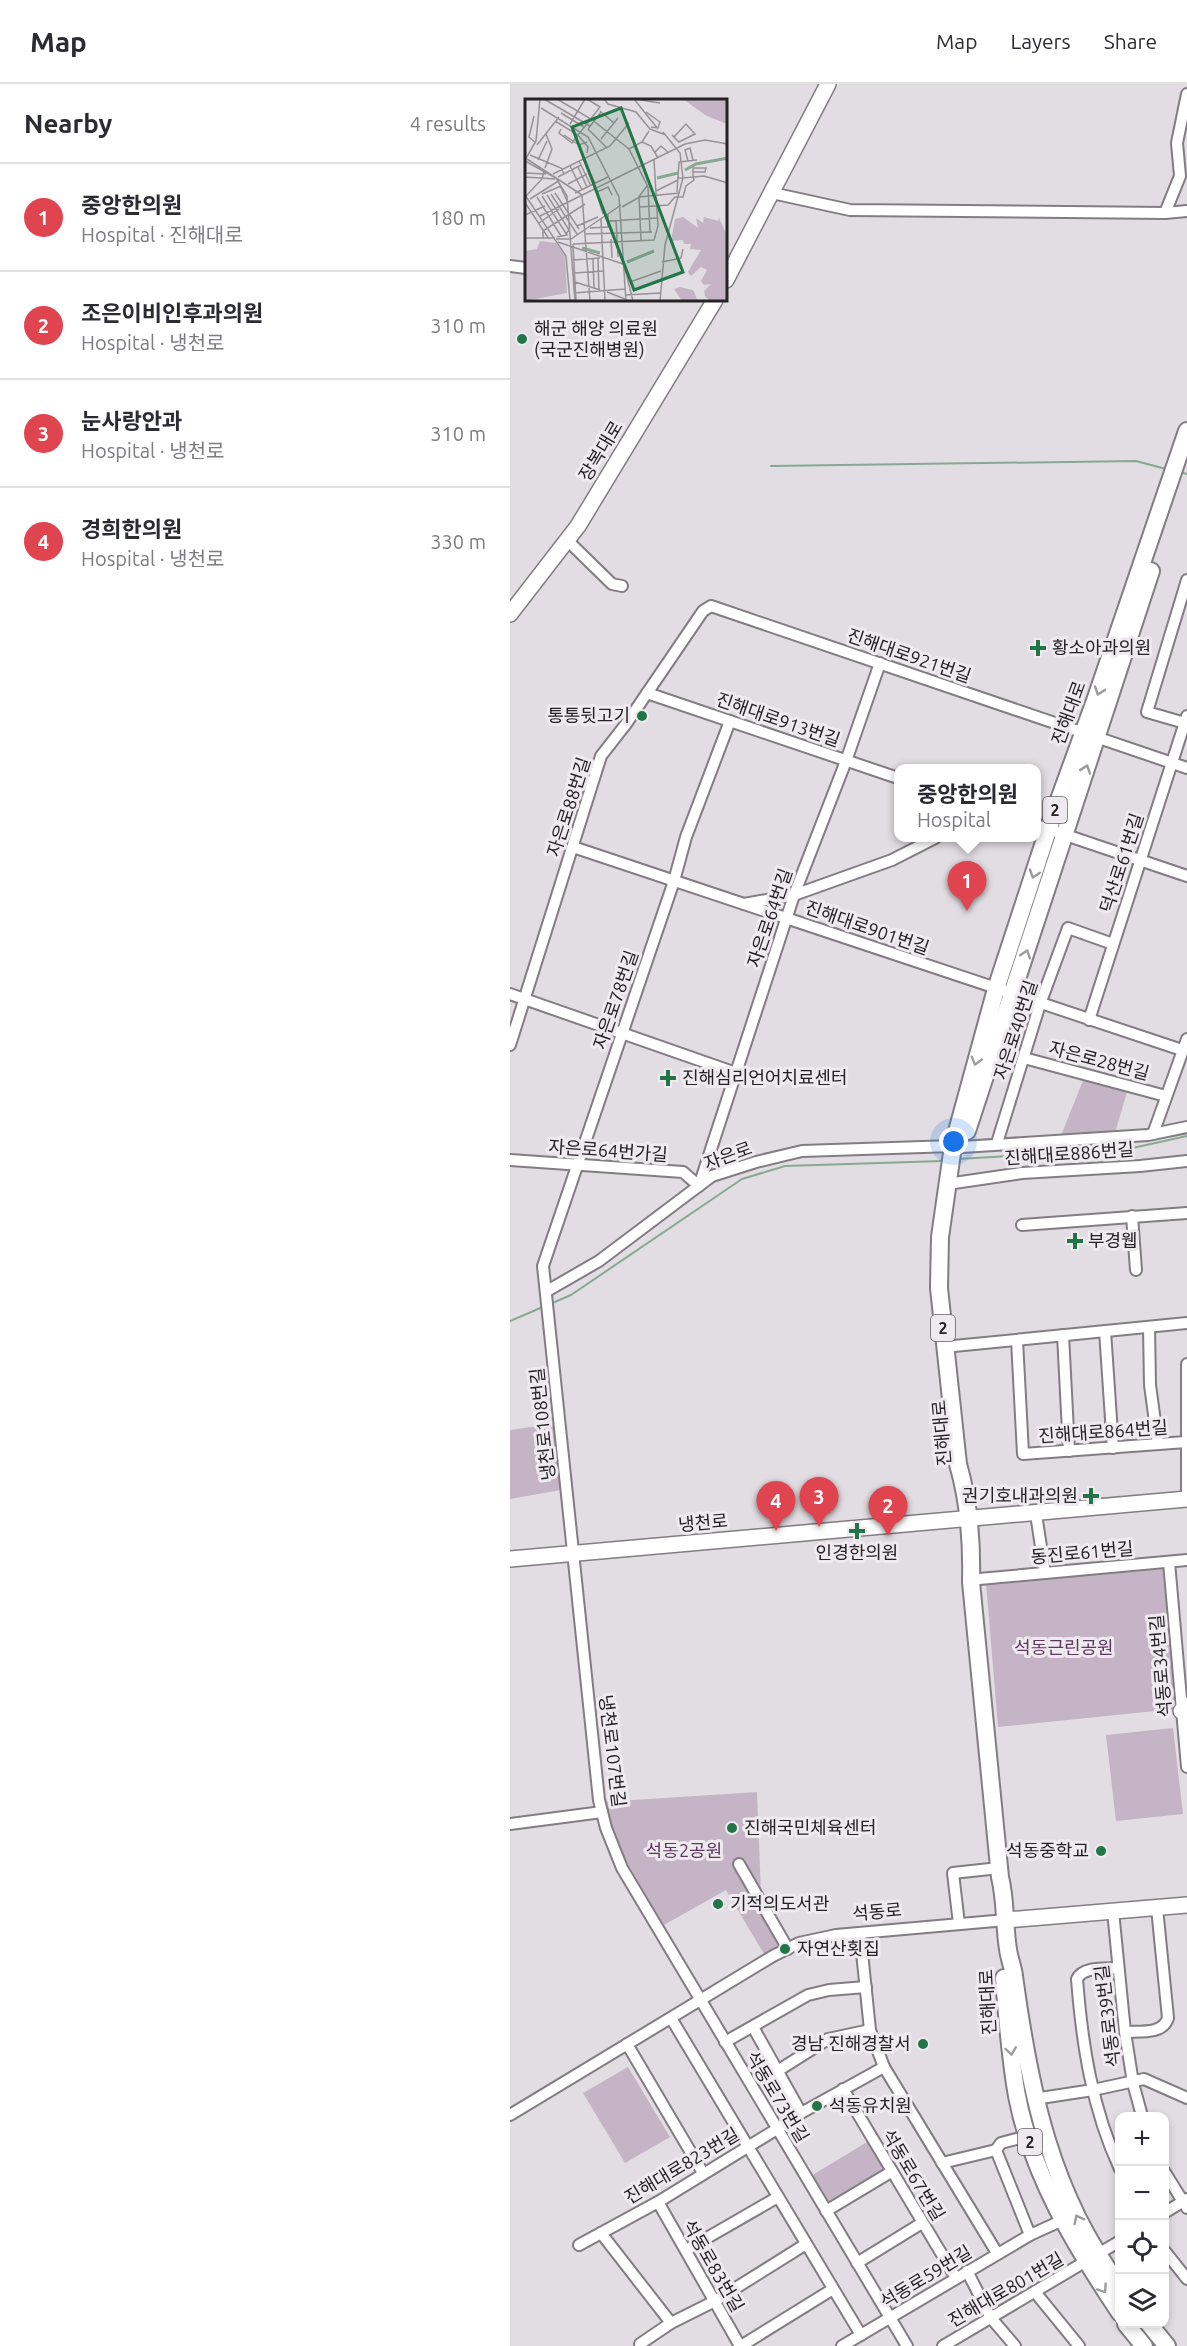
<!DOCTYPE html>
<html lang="en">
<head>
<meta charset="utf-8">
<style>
	:root { --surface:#fff; --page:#f7f7f7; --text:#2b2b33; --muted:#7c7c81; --line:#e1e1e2; --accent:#0b8043 }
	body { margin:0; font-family:Ubuntu,"Noto Sans KR",sans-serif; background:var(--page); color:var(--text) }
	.controls { position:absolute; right:18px; bottom:18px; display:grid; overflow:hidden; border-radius:12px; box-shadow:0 3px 9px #0003 }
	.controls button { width:54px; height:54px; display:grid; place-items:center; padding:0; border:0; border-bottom:2px solid var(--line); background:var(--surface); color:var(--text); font:30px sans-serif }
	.you { position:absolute; left:444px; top:1058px; width:21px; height:21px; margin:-15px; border:4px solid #fff; border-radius:50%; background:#1a73e8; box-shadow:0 0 0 9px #1a73e833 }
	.badge { display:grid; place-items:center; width:39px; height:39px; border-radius:50%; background:var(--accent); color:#fff; font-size:20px; font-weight:700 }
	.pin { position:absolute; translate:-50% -50px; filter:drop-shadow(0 2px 3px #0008) }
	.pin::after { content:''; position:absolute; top:32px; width:21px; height:18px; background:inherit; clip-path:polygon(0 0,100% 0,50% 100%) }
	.popup { position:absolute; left:384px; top:680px; width:147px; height:78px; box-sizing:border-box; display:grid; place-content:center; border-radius:12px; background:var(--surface); filter:drop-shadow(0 2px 4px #0005); font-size:20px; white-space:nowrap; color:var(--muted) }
	.popup b { font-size:22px; color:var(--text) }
	.popup::after { content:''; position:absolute; left:50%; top:100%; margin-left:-12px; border:12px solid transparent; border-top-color:var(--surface) }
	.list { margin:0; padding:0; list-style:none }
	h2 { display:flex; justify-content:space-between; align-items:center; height:78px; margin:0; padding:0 24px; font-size:26px }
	h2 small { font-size:20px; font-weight:400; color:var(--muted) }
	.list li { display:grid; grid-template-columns:39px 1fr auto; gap:18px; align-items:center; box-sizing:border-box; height:108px; padding:0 24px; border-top:2px solid var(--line) }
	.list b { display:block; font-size:22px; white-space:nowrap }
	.list p { margin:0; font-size:20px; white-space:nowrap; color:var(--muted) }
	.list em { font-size:20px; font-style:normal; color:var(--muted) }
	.icon { flex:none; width:33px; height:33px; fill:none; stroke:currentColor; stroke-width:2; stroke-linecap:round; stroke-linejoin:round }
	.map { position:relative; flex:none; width:677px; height:2262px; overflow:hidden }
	header { display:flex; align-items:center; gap:36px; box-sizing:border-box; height:84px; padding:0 30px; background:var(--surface); border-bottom:2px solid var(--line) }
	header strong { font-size:28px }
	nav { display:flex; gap:33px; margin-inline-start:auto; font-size:21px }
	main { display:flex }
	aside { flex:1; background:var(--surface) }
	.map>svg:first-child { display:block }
</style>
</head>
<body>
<header>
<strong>Map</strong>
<nav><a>Map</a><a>Layers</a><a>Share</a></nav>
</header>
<main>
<aside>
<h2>Nearby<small>4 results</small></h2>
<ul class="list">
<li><span class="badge" style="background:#e0444e">1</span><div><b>중앙한의원</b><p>Hospital · 진해대로</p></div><em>180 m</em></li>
<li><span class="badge" style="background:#e0444e">2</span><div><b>조은이비인후과의원</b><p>Hospital · 냉천로</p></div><em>310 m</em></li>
<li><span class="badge" style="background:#e0444e">3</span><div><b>눈사랑안과</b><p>Hospital · 냉천로</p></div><em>310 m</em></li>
<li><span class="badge" style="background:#e0444e">4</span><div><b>경희한의원</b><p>Hospital · 냉천로</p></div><em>330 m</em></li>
</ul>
</aside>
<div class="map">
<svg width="677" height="2262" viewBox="0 0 677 2262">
	<rect width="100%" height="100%" fill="#e2dde2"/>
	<!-- green -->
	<g fill="#c5b4c5">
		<polygon points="574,994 617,1008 605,1049 553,1052 552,1049"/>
		<polygon points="43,1340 51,1406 0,1415 0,1346"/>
		<polygon points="655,1483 665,1625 488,1643 476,1499"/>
		<polygon points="663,1644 673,1730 606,1737 596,1651"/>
		<polygon points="247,1708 251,1810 272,1861 254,1870 216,1806 154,1841 112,1770 93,1718"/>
		<polygon points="118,1983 160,2053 115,2079 73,2009"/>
		<polygon points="357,2058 373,2084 372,2089 323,2119 318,2118 301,2092"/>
	</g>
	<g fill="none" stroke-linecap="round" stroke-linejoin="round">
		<!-- stream -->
		<g stroke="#87a992" stroke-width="2">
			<polyline points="261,382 626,377 656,385"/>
			<polyline points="670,388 677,390"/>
			<polyline points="448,1075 618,1065 677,1052"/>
			<polyline points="40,1220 61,1211 232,1095 275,1082 433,1077"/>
			<polyline points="0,1237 35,1222"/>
		</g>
		<!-- street casing -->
		<g stroke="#827d82" stroke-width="14">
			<g id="street">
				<polyline points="262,109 340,126 655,129 677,127"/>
				<polyline points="655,129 670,92 667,59 677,10"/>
				<polyline points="0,182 16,184"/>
				<polyline points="57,456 102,500 112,502"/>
				<polyline points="137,609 388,694"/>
				<polyline points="220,637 176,753 164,797 33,1182 89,1716 96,1744 112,1784 397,2262"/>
				<polyline points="675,639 637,628 677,496"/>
				<polyline points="526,741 677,792"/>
				<polyline points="63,763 672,966"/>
				<polyline points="234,820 284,811 382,776 425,754"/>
				<polyline points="0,910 226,989"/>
				<polyline points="579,936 677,632"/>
				<polyline points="0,961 91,672 116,640 193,527 201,522 677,684"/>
				<polyline points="514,974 656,1012"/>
				<polyline points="643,1050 677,955"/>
				<polyline points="487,1059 530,920 558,844 603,860"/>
				<polyline points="452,1063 638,1051 677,1043"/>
				<polyline points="0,1076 173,1088 189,1102 284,811 336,677 370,579"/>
				<polyline points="444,1099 512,1089 630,1082 677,1077"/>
				<polyline points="622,1132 626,1186"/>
				<polyline points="512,1141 677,1129"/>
				<polyline points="37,1207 89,1177 202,1092 246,1078 292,1067 443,1062"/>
				<polyline points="639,1243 640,1301 648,1360"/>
				<polyline points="595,1247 603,1364"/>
				<polyline points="553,1251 559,1367"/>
				<polyline points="507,1256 513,1370 676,1358"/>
				<polyline points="444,1262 677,1239"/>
				<polyline points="677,1415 677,1280"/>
				<polyline points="526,1430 535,1489"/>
				<polyline points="659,1478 677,1683"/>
				<polyline points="469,1495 677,1476"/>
				<polyline points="0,1740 92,1728"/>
				<polyline points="229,1780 278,1865"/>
				<polyline points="603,1827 615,1948 623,1999 632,2032"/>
				<polyline points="449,1840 443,1789 489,1784"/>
				<polyline points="350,1849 360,1946 374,1983 487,2169"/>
				<path d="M 608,1884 C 596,1885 573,1882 567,1895 C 572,1960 582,2025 610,2085"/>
				<polyline points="161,1934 351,2251"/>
				<polyline points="243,1943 291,2029"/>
				<path d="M 615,1948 C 629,1947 653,1951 658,1934 L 647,1824"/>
				<polyline points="215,1958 298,1911 319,1906 356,1903"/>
				<polyline points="117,1960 193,2089"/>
				<polyline points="269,1986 318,1955 360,1946"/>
				<polyline points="333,2005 446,2194"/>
				<polyline points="524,2015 583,2006 634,1995 677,2014"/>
				<polyline points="0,2031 263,1872 289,1859 326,1851 496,1836"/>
				<polyline points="486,2066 520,2151"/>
				<polyline points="486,2066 491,2059 518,2052"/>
				<polyline points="432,2079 486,2066"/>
				<polyline points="654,2087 677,2124"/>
				<polyline points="148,2118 230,2262"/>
				<polyline points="316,2127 381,2088"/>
				<polyline points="654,2129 677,2115"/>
				<polyline points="91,2149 161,2239"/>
				<polyline points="69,2161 148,2118 267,2045 291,2029 374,1983"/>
				<polyline points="176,2166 268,2113"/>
				<polyline points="654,2166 677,2195"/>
				<polyline points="347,2179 412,2139"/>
				<polyline points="457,2187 481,2234 505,2262"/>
				<polyline points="525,2208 569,2262"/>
				<polyline points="130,2260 161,2239 205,2217 296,2160"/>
				<polyline points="231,2262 323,2205"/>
				<polyline points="332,2262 520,2151 553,2136"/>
				<polyline points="433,2262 610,2157"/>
			</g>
		</g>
		<!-- secondary casing -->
		<g stroke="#827d82" stroke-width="18">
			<g id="secondary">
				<polyline points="216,196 318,0"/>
				<polyline points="0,530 68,442 205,216"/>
				<polyline points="0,1475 677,1415"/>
				<polyline points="671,1627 677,1621"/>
				<polyline points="496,1836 677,1821"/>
			</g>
		</g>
		<!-- primary casing -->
		<g stroke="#827d82" stroke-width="20">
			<g id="primary">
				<polyline points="457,1047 641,487"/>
				<path d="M 494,1894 C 497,1934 500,1973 507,2012 C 522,2091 566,2163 610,2229"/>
				<path d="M 610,2202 C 540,2111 519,2002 504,1892 C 503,1883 499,1874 498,1865 C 494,1841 496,1817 490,1793 L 461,1498 C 462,1459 459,1418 448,1380 L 429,1204 L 430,1153 L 443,1062 L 486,905 L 538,746 L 586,614 L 677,347"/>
				<polyline points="616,2240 634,2262"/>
				<polyline points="639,2240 657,2262"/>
			</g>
		</g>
		<!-- street -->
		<use href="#street" stroke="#fff" stroke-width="10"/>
		<!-- secondary -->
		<use href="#secondary" stroke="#fff" stroke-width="15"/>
		<!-- primary -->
		<use href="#primary" stroke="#fff" stroke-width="16"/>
	</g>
	<!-- one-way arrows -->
	<defs><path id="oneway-chevron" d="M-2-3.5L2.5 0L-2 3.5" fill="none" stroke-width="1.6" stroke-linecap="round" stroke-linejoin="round" transform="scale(1.5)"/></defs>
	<g stroke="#9c9c9c">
		<use href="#oneway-chevron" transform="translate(589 607) rotate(109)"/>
		<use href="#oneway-chevron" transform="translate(576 685) rotate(-71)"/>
		<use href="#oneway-chevron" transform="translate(524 790) rotate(108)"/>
		<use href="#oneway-chevron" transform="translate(516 870) rotate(-72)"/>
		<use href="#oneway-chevron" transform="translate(466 977) rotate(106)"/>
		<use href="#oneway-chevron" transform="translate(501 1967) rotate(82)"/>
		<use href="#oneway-chevron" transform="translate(568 2135) rotate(-117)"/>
		<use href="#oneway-chevron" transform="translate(593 2205) rotate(56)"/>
	</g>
	<!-- markers -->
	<g fill="#217547" stroke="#efeaef" stroke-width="2">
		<circle cx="12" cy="255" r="6"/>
		<path d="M525 555h6v6h6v6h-6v6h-6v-6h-6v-6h6z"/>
		<circle cx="132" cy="632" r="6"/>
		<path d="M155 985h6v6h6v6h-6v6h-6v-6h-6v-6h6z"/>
		<path d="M562 1148h6v6h6v6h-6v6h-6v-6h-6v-6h6z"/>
		<path d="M578 1403h6v6h6v6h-6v6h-6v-6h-6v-6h6z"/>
		<path d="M344 1438h6v6h6v6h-6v6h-6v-6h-6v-6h6z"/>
		<circle cx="222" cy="1744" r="6"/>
		<circle cx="591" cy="1767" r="6"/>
		<circle cx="208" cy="1820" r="6"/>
		<circle cx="275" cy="1865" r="6"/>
		<circle cx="413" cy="1960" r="6"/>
		<circle cx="307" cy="2022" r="6"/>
	</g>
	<g text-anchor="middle" stroke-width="6" stroke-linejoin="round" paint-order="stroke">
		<!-- shield labels -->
		<g fill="#efeaef" stroke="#615e61" stroke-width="1.5">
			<rect x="533" y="713" width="24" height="26" rx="4.5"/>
			<rect x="421" y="1231" width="24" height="26" rx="4.5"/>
			<rect x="508" y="2045" width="24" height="26" rx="4.5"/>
		</g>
		<g font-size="16" font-weight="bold" fill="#242224">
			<text x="545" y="732">2</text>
			<text x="433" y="1250">2</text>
			<text x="520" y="2064">2</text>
		</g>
		<!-- poi labels -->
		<g font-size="18" fill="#242224" stroke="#efeaef" text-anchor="start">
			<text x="24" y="251">해군 해양 의료원<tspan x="24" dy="21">(국군진해병원)</tspan></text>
			<text x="542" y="570">황소아과의원</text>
			<text x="120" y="638" text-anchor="end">통통뒷고기</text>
			<text x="172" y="1000">진해심리언어치료센터</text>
			<text x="578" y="1163">부경웹</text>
			<text x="568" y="1418" text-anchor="end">권기호내과의원</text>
			<text x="347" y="1475" text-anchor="middle">인경한의원</text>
			<text x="234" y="1750">진해국민체육센터</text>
			<text x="579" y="1773" text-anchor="end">석동중학교</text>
			<text x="220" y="1826">기적의도서관</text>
			<text x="287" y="1871">자연산횟집</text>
			<text x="401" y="1966" text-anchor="end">경남 진해경찰서</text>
			<text x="319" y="2028">석동유치원</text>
		</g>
		<!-- street labels -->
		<g font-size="18" fill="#242224" stroke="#efeaef">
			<text transform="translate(91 367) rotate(-59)" y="6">장복대로</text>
			<text transform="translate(399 572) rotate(19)" y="6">진해대로921번길</text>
			<text transform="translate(559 629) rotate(-70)" y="6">진해대로</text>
			<text transform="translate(268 636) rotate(19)" y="6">진해대로913번길</text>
			<text transform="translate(59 723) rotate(-72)" y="6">자은로88번길</text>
			<text transform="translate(612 779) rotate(-72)" y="6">덕산로61번길</text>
			<text transform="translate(260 834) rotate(-71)" y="6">자은로64번길</text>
			<text transform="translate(357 844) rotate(19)" y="6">진해대로901번길</text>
			<text transform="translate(106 916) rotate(-71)" y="6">자은로78번길</text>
			<text transform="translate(506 946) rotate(-72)" y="6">자은로40번길</text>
			<text transform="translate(589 977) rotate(15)" y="6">자은로28번길</text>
			<text transform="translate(98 1067) rotate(4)" y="6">자은로64번가길</text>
			<text transform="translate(559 1070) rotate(-4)" y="6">진해대로886번길</text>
			<text transform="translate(218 1072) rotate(-20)" y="6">자은로</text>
			<text transform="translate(33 1340) rotate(-96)" y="6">냉천로108번길</text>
			<text transform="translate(593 1348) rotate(-4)" y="6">진해대로864번길</text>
			<text transform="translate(432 1349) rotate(-95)" y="6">진해대로</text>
			<text transform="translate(193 1439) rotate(-5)" y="6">냉천로</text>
			<text transform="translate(572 1469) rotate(-5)" y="6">동진로61번길</text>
			<text transform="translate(651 1582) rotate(-95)" y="6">석동로34번길</text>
			<text transform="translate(102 1667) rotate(83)" y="6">냉천로107번길</text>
			<text transform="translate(367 1828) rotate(-5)" y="6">석동로</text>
			<text transform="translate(478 1918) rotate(-93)" y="6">진해대로</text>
			<text transform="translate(598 1932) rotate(-97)" y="6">석동로39번길</text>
			<text transform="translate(267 2013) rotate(59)" y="6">석동로73번길</text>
			<text transform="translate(172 2082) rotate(-31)" y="6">진해대로823번길</text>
			<text transform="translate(403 2091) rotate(59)" y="6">석동로67번길</text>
			<text transform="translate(203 2182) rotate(60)" y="6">석동로83번길</text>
			<text transform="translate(416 2193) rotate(-31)" y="6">석동로59번길</text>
			<text transform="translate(496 2206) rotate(-30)" y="6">진해대로801번길</text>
		</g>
		<!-- park labels -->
		<g font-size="18" fill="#5d375e" stroke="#efeaef">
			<text x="554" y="1570">석동근린공원</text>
			<text x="174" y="1773">석동2공원</text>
		</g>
	</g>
	<!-- overview -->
	<g transform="translate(15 15)">
		<rect width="202" height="202" fill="#e2dde2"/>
		<path d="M 158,0 L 202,0 L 202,25 L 180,16 ZM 158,118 L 173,129 L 171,119 L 178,124 L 179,118 L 193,122 L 194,119 L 202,136 L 202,202 L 184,202 L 180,197 L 179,192 L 186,185 L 179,186 L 176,182 L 182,171 L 176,168 L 166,177 L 163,173 L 176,151 L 165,150 L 166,145 L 159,145 L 158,141 L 146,142 L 150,120 ZM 15,142 L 31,144 L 40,157 L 42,194 L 0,202 L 0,152 L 12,150 ZM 155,188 L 168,191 L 173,202 L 157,202 L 149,190 Z" fill="#c5b4c5"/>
		<path fill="none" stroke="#87a992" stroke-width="3" d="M 160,71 L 171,65 L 203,59M 132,79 L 153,74M 57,149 L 75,154M 102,163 L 129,152"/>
		<path fill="none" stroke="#969296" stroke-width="1.5" d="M 19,0 L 65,27M 32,0 L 66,20 L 104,50 L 123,88 L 125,133M 79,0 L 83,5 L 111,13 L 125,30 L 141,36M 109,0 L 133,30M 110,0 L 135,4M 16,9 L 63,38 L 94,98 L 101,202M 75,12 L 89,24M 121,13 L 135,23 L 133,29 L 126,28M 36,14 L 59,28M 9,17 L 4,38 L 11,44M 30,22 L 53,36 L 63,48 L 62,54M 45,25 L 60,0M 36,30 L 34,34 L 47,44 L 75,8 L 62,0M 63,30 L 82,49M 63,30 L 76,13M 138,33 L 155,54 L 158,79 L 179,77 L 203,84M 39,36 L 54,46 L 62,43M 147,36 L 154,43 L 170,35 L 161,25 L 149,38M 76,40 L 93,19M 117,43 L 126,47 L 133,59M 12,46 L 34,18M 104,50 L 117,43 L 124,32M 130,53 L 136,47 L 144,54M 5,56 L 36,69 L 39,75M 2,60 L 57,96M 58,60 L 70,84M 0,61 L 11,42 L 15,0M 13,61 L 22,42M 0,62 L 31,79 L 42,97 L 50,202M 54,62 L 66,87M 163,62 L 160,51 L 165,49 L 168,61M 45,67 L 57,91M 53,68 L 62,88M 20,69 L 27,50 L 21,35M 0,74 L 21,75M 28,75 L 85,47 L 104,24M 0,78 L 30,80M 33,78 L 56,66M 33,82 L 43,104M 43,85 L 62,75M 70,89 L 78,115M 131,92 L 153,81M 72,93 L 83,88 L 87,96M 152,93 L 154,63 L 172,61M 30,94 L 54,130M 50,94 L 83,78M 17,95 L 36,87M 26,95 L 52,135M 0,96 L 41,157 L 45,202M 22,96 L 44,131 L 41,135M 57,96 L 65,202M 1,97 L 17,80 L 19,72M 17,97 L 42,136 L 32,138M 12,98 L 36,137M 5,100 L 35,81M 1,105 L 24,140M 97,108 L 113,99 L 122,87M 115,108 L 143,106 L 150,98 L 158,98 L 161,87 L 169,81 L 168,77 L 168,69 L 181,69 L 180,73 L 168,73M 0,116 L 20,107M 15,117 L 160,45 L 180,41 L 203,45M 76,120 L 80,202M 91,121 L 93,158M 83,122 L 133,119M 14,124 L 34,110M 52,127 L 73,118M 65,129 L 83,128 L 83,115M 61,135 L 127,133M 0,139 L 30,139M 18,139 L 18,132 L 60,105M 31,140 L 46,140 L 96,106M 86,140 L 87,159M 116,141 L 114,98 L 155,94M 33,143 L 98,165M 48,145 L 129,141 L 133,127 L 129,61M 48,145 L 51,202M 68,160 L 69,189M 73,160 L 74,192M 48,161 L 75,159M 137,163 L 156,159 L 158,150M 100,170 L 108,202M 49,174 L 79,172M 50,183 L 75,191M 105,183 L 136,172M 82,193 L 100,200M 49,194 L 100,190M 100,196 L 135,194M 135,202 L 140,146 L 158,79 L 153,79"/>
		<path fill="#217547" fill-opacity="0.15" stroke="#217547" stroke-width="3" d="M 96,9 L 158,173 L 109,191 L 47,28 Z"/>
		<rect width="202" height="202" fill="none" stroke="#242224" stroke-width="3"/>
	</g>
</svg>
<div class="controls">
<button>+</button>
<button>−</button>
<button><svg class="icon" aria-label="locate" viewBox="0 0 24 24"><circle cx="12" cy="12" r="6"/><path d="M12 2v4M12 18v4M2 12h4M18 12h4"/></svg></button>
<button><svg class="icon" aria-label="layers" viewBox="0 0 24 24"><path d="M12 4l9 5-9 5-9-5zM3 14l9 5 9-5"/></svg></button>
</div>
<div class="you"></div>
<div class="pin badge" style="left:457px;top:827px;background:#e0444e">1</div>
<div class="popup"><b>중앙한의원</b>Hospital</div>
<div class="pin badge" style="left:378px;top:1452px;background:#e0444e">2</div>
<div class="pin badge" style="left:309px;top:1443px;background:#e0444e">3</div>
<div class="pin badge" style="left:266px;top:1447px;background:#e0444e">4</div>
</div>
</main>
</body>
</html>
